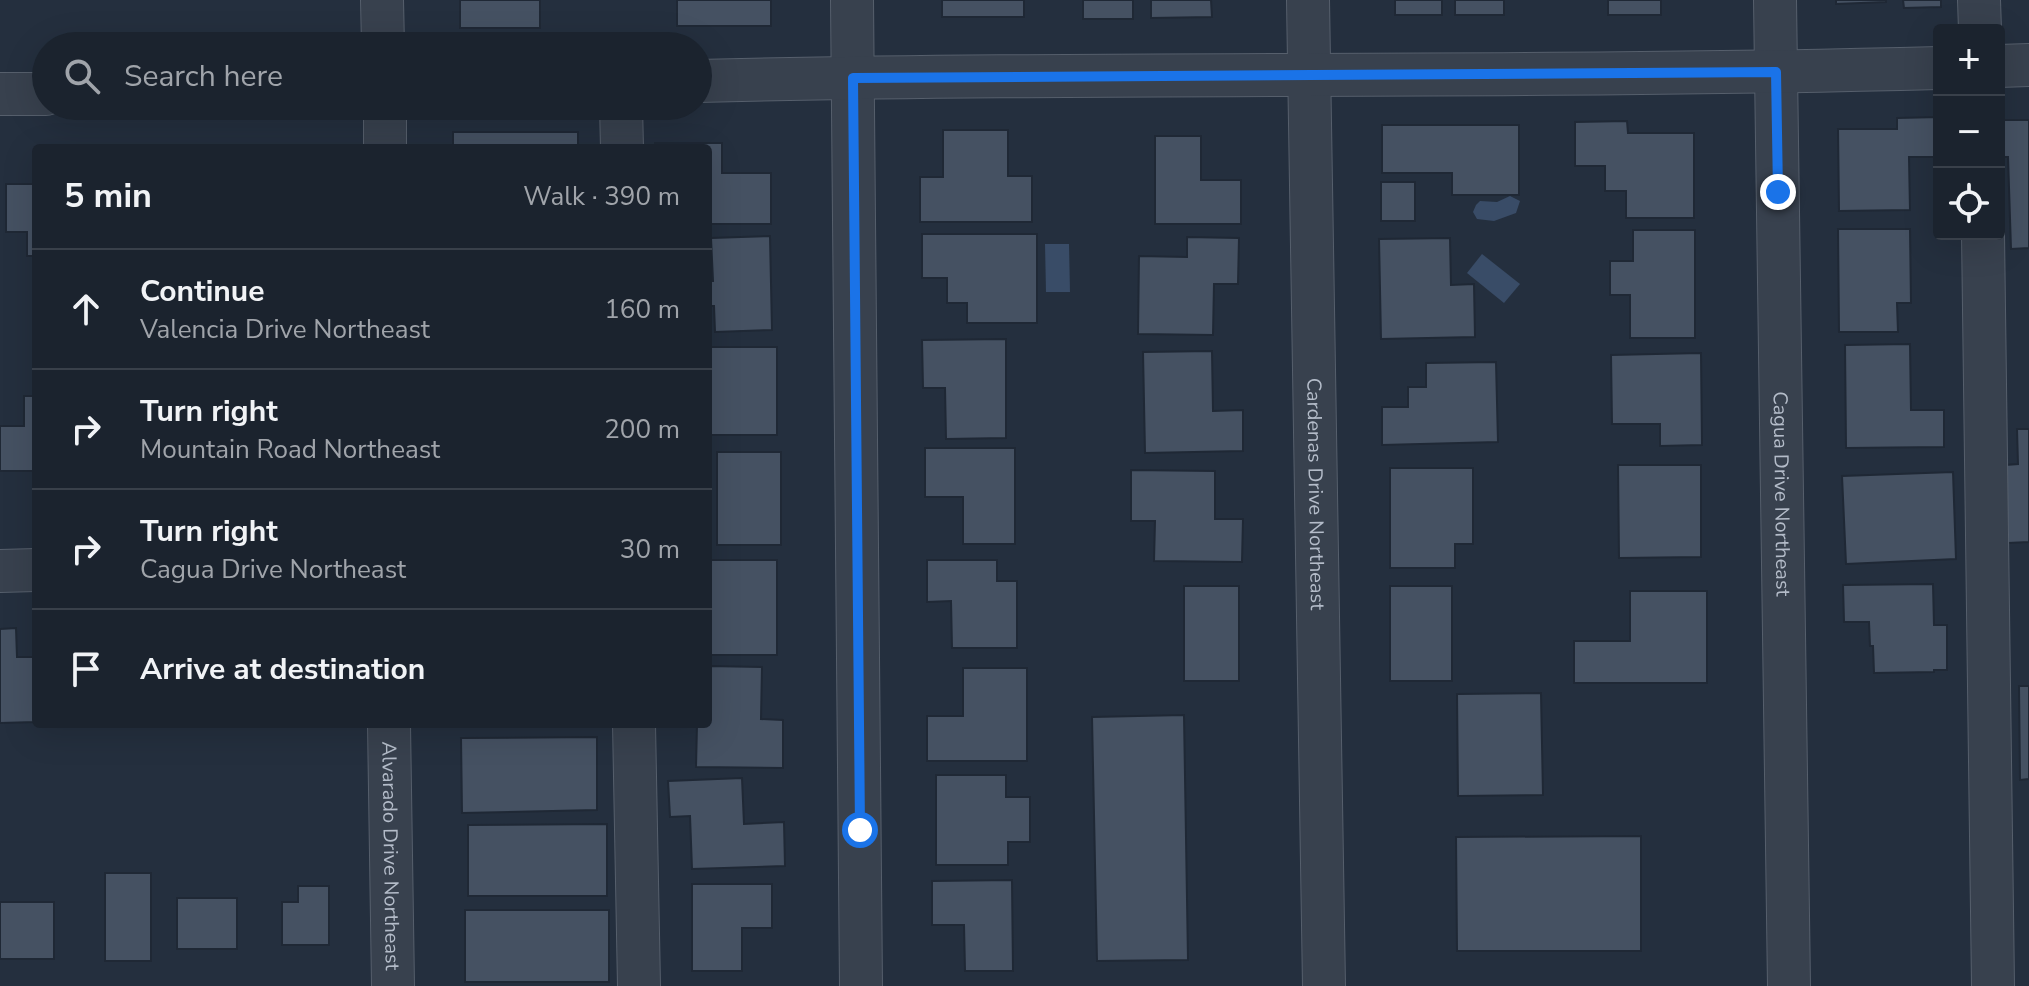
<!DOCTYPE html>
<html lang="en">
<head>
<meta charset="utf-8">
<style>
	:root { --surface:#1b232e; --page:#242b36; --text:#f1f3f6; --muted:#a0a4aa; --line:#39404a }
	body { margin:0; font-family:"Nunito Sans",sans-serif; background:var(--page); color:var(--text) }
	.controls { position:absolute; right:24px; top:24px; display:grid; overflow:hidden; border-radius:8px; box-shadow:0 8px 32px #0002 }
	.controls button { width:72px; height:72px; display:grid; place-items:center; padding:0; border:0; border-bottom:2px solid var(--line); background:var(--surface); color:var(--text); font:40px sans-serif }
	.stop { position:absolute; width:24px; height:24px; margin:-18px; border:6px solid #1a73e8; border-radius:50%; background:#fff }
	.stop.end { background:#1a73e8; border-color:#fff; box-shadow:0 2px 8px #0008 }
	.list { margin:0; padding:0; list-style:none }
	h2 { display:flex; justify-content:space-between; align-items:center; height:104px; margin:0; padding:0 32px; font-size:34px }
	h2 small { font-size:26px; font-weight:400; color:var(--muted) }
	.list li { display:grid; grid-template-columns:52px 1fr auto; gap:24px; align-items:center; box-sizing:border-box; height:120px; padding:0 32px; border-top:2px solid var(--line) }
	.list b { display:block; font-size:30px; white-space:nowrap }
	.list p { margin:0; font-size:26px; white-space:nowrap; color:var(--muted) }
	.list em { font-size:26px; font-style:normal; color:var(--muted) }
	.icon { flex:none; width:44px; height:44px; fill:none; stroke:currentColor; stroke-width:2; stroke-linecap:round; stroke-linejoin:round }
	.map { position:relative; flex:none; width:2029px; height:986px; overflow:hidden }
	.search { position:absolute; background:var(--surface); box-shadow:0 8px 32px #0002; left:32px; top:32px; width:680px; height:88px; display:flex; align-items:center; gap:20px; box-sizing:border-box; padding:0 28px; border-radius:44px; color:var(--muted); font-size:30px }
	.panel { position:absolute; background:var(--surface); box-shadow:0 8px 32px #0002; left:32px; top:144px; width:680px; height:584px; border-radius:8px }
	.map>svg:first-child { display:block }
</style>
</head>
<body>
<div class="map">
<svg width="2029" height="986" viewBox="0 0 2029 986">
	<rect width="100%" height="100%" fill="#242f3e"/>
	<!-- water -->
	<g fill="#394c67">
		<polygon points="1510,196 1520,201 1516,213 1494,221 1477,219 1473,212 1476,205 1480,201 1497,202"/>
		<polygon points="1045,244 1069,244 1070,292 1046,292"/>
		<polygon points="1482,254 1520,284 1504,303 1467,273"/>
	</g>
	<!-- building -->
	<g fill="#455162" stroke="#1f2835" stroke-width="2">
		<rect x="460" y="0" width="80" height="28"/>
		<rect x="677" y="0" width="94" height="26"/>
		<rect x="942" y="0" width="82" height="17"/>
		<rect x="1083" y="0" width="50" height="19"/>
		<polygon points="1151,0 1211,0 1212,17 1151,18"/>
		<rect x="1395" y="0" width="47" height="15"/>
		<rect x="1455" y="0" width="49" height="15"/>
		<rect x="1608" y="0" width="53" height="15"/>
		<polygon points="1836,0 1886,0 1886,2 1836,4"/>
		<polygon points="1903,0 1941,0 1941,7 1904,8"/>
		<polygon points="1939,117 1939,157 1909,157 1910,210 1839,211 1838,129 1897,129 1897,118"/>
		<polygon points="2002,120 2029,120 2029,248 2011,249 2008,157 2003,157"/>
		<polygon points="1627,121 1628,133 1694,133 1694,218 1626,218 1626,191 1605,191 1605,166 1575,166 1575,122"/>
		<polygon points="1382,125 1519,125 1519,195 1452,195 1452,173 1382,173"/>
		<polygon points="943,130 1008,130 1008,176 1032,176 1032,222 920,222 920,177 943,177"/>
		<rect x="453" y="132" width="125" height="16"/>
		<polygon points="1155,136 1201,136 1201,180 1241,180 1241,224 1155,224"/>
		<polygon points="655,143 722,143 722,173 771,173 771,224 708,224 708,148 655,148"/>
		<rect x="1381" y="182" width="34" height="39"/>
		<polygon points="6,184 36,184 36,256 27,256 27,232 6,232"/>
		<polygon points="1838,229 1910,229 1911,303 1897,303 1898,332 1839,332"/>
		<polygon points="1633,230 1695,230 1695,338 1630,338 1630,295 1610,295 1610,261 1633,261"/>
		<polygon points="922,234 1037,234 1037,323 967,323 967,303 947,303 947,278 922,278"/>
		<polygon points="770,236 772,330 715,332 714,306 708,306 708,281 713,281 711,238"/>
		<polygon points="1187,237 1239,238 1238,284 1214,284 1213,335 1138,334 1139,256 1187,257"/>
		<polygon points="1450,238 1451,285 1474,284 1475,337 1381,339 1379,239"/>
		<polygon points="1006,339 1006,438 946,439 945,388 923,388 922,340"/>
		<polygon points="1910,344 1911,410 1944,410 1944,447 1846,448 1845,345"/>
		<rect x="708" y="347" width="69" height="88"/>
		<polygon points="1212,351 1213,411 1243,410 1243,451 1145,453 1143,352"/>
		<polygon points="1701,353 1702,445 1660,446 1660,424 1612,424 1611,355"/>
		<polygon points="1496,362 1498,442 1382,445 1382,407 1408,407 1408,387 1426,387 1426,363"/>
		<polygon points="24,396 36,396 36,471 0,471 0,426 24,426"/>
		<polygon points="2017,429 2029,429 2029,542 2008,543 2005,465 2018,464"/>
		<polygon points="925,448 1015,448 1015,544 963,544 963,497 925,497"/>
		<rect x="717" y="452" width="64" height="93"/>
		<polygon points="1618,465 1701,465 1701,557 1619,558"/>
		<polygon points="1390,468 1473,468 1473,544 1455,544 1455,568 1390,568"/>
		<polygon points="1131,470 1215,471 1215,519 1243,519 1242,562 1154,561 1155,521 1131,521"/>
		<polygon points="1953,472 1956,559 1846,564 1842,476"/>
		<rect x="708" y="560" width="69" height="95"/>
		<polygon points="927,560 997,560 997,581 1017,581 1017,648 952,648 951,601 927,602"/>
		<polygon points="1933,584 1934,625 1947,625 1947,670 1934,670 1934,672 1874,673 1873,646 1870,646 1869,622 1844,622 1843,585"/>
		<rect x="1184" y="586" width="55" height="95"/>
		<rect x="1390" y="586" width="62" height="95"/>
		<polygon points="1630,591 1707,591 1707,683 1574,683 1574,641 1630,641"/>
		<polygon points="16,628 17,657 36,657 36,722 0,723 0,629"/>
		<polygon points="708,666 762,667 761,719 783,720 783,768 696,767 697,724 708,724"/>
		<polygon points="963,668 1027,668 1027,761 927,761 927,716 963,716"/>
		<polygon points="2019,686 2029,686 2029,779 2020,780"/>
		<polygon points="1541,693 1543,795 1458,796 1457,694"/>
		<polygon points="1184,715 1188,960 1097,961 1092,717"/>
		<polygon points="597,737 597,810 462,813 461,738"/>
		<polygon points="936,775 1006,775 1006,797 1030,797 1030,842 1008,842 1008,865 936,865"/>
		<polygon points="742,778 744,824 784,822 785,866 692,869 690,816 670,817 668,781"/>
		<polygon points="607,824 607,896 468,896 468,825"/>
		<polygon points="1641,836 1641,951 1457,951 1456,837"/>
		<rect x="105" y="873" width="46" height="88"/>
		<polygon points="1012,880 1013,971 965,971 964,925 932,925 932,881"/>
		<polygon points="692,884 772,884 772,928 742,928 742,971 692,971"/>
		<polygon points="298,886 329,886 329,945 282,945 282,902 298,902"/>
		<rect x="177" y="898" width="60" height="51"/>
		<rect x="0" y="902" width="54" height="57"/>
		<rect x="465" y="910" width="144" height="72"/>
	</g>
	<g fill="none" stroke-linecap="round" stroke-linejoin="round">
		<!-- minor casing -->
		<g stroke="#565f6c" stroke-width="44">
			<g id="minor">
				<polyline points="382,0 383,46"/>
				<polyline points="852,0 861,986"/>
				<path id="s1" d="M 1308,0 L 1324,986"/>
				<path id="s2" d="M 1775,0 L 1789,986"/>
				<polyline points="1979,0 1980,30"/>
				<polyline points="1999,66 2029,65"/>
				<path d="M 698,81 C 1112,71 1525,79 1939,68"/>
				<polyline points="0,94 46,94"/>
				<polyline points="385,106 385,148"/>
				<polyline points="621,106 622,148"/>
				<polyline points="1983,234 1993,986"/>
				<polyline points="0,571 36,570"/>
				<path id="s3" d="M 389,724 L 393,986"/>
				<polyline points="634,724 639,986"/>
			</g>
		</g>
		<!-- minor -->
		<use href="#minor" stroke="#38414e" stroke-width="42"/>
	</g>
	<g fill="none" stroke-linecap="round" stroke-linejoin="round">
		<!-- route -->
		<polyline stroke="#1a73e8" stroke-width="10" points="860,830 853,78 1776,72 1778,192"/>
	</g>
	<g text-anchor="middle" stroke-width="8" stroke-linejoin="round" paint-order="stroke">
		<!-- street labels -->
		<g font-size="20" fill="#b4bcc9" stroke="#1d2633">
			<text dy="7" stroke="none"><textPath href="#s1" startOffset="494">Cardenas Drive Northeast</textPath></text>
			<text dy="7" stroke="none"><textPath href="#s2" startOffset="494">Cagua Drive Northeast</textPath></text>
			<text dy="7" stroke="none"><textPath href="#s3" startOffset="132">Alvarado Drive Northeast</textPath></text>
		</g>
	</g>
</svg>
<div class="controls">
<button>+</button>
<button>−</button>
<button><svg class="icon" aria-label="locate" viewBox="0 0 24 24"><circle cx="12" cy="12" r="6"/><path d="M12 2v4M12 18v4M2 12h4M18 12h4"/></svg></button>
</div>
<div class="stop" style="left:860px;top:830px"></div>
<div class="stop end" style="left:1778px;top:192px"></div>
<div class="search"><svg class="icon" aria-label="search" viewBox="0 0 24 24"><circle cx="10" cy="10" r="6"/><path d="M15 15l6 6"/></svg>Search here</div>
<section class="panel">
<h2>5 min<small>Walk · 390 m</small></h2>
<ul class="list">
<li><svg class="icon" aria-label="ahead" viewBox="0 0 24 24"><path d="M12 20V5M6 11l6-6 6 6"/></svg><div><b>Continue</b><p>Valencia Drive Northeast</p></div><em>160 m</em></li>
<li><svg class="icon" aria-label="right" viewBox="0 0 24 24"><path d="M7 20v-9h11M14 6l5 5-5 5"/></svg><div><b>Turn right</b><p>Mountain Road Northeast</p></div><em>200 m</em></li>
<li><svg class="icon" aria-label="right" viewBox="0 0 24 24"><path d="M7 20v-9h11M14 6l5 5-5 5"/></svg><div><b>Turn right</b><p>Cagua Drive Northeast</p></div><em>30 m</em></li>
<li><svg class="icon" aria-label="arrive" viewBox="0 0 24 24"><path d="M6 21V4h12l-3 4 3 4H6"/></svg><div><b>Arrive at destination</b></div></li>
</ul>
</section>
</div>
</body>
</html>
